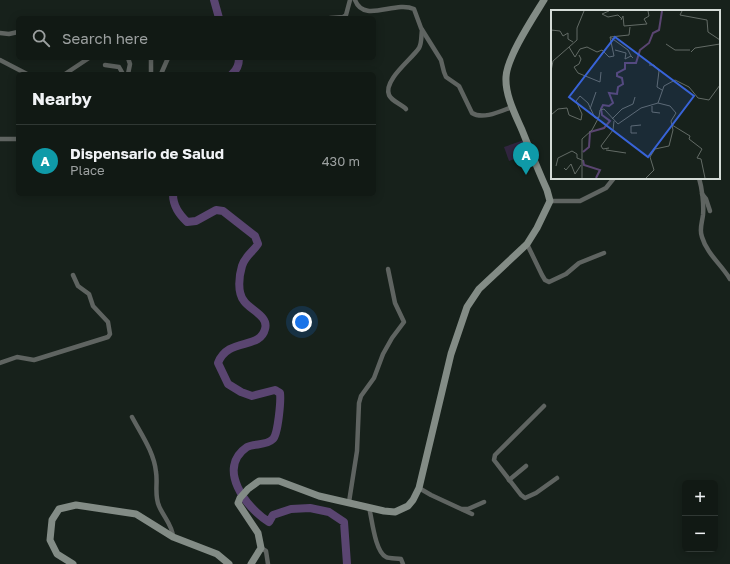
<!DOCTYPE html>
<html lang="en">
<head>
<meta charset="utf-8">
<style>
	:root { --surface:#111914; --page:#1a221d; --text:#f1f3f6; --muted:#9ca0a0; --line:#303834; --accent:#db2777 }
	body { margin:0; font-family:"Golos Text",sans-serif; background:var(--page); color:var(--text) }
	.controls { position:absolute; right:12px; bottom:12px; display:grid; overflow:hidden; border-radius:6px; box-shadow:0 2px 10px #0003 }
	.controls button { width:36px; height:36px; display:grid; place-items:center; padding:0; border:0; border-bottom:1px solid var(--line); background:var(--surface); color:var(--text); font:20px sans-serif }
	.you { position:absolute; left:302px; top:322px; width:14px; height:14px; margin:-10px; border:3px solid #fff; border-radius:50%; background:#1a73e8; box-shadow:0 0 0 6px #1a73e833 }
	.badge { display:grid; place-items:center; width:26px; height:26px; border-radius:50%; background:var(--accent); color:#fff; font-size:13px; font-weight:700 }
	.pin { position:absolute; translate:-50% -33px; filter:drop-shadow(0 1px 2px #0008) }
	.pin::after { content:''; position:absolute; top:21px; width:14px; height:12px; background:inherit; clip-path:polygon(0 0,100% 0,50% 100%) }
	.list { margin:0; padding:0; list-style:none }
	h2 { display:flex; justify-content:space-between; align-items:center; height:52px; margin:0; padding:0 16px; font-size:17px }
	h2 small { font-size:13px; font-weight:400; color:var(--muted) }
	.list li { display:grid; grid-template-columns:26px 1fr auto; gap:12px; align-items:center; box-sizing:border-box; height:72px; padding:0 16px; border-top:1px solid var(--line) }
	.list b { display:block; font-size:15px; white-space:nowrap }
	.list p { margin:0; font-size:13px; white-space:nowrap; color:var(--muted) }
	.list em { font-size:13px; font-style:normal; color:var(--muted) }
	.icon { flex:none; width:22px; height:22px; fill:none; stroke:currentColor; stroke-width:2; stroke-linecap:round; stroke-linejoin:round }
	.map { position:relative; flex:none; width:730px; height:564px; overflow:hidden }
	.search { position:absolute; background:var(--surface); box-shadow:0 2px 10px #0003; left:16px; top:16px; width:360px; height:44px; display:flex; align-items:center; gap:10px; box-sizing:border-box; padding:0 14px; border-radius:6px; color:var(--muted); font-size:15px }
	.panel { position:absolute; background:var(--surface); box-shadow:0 2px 10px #0003; left:16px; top:72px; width:360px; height:124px; border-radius:6px }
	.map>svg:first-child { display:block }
</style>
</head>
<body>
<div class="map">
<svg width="730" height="564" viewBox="0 0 730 564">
	<rect width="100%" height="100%" fill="#17211b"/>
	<!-- green -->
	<polygon fill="#31253f" points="524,140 528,154 509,161 504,147"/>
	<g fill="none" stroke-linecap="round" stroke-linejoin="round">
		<!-- river -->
		<g stroke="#5a4571" stroke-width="8">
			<polyline points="214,0 219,18"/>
			<path d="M 232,74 C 237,70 239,65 239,58"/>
			<path d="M 173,194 C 173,206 179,214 187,222 L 196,221 L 216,210 L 223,211 L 255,236 L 258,244 C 253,252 245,256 242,266 C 239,276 237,292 244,301 C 250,310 269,316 265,329 C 260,350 228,337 218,363 L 228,384 L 241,392 L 252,396 L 275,390 L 280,393 C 281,401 278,434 273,439 C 266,446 255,443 247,447 C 216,468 246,508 269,522 L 273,515 L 291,509 L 310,508 L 329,512 L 344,522 L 347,564"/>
		</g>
		<!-- street -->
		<g stroke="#5f6461" stroke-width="4.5">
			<path d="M 355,0 C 364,24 395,0 414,9 L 421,28 L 441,60 L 444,72 L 446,77 L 459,86 L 472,113 C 483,120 501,111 512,107"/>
			<polyline points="330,18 343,17 346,15 350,0"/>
			<polyline points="0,33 9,34 18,32"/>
			<polyline points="0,60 27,74"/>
			<polyline points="105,65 119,67 123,74"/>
			<polyline points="65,74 89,58"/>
			<polyline points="128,74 130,64 128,58"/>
			<polyline points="151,74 151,58"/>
			<polyline points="161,74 168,58"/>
			<path d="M 406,109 C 402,104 392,102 389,95 C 383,80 412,59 419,48 C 422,43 421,36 422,30"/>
			<polyline points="0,139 18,139"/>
			<path d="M 699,178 C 702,188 704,204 703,215 C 702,223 699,230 702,237 C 707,254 721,264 730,279"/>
			<polyline points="702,194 706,199 710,211"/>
			<polyline points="550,201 580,201 606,188 614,178"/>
			<polyline points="527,244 542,275 545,280 549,282 566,274 579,263 604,253"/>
			<polyline points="0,363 17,357 34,360 108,337 110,334 108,322 93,306 89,294 78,286 73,275"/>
			<polyline points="544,406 495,455 494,460 521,495 525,498 536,493 557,478"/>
			<path d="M 132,417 C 141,434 154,452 156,472 C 158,483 154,495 159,506 C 163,516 173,526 173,537"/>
			<polyline points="509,480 526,466"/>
			<polyline points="419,488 431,495 472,514"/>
			<polyline points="349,502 357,451 359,403 361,396 374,378 383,354 392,338 404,322 395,303 388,269"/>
			<path d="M 369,507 C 372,519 375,552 386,557 C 390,559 397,558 401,559 L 403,564"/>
			<polyline points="462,509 468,509 484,502"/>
			<polyline points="261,548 266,551 268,564"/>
		</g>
		<!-- secondary -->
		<g stroke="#838c86" stroke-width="7">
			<polyline points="73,564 57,554 50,540 52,520 59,509 76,505 136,514 173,537 217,554 229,564"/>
			<path d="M 251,564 L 261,548 L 258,533 L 238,503 L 240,498 L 248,489 L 259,481 L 279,481 L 319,496 L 384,511 L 395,512 L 408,506 L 413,500 L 419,488 L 451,354 L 467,307 L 479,289 L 527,244 L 537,228 L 550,201 L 547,190 C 538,170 530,150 522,130 C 515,114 505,95 506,77 C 507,57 533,18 544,0"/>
		</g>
	</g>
	<!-- overview -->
	<g transform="translate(551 10)">
		<rect width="169" height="169" fill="#17211b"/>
		<path fill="none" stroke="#5a4571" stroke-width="2" d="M 32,142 L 38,137 L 39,122 L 53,118 L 59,111 L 51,105 L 50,99 L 52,95 L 58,96 L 62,93 L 58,83 L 66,84 L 67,77 L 72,74 L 71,68 L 66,66 L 66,63 L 74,59 L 74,53 L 85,53 L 89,40 L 98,33 L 102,23 L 108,20 L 111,1M 32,150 L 33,155 L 49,160 L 45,168"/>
		<path fill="none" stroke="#636b66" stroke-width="1" d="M 58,1 L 51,4 L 57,7 L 67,5 L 71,9M 131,1 L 129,5 L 156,10 L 157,22 L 169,30M 70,10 L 72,6 L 73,16 L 96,14 L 93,9 L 98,6 L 97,1M 0,20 L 9,21 L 12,26 L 17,23 L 17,29 L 22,32M 59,27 L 77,40 L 80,46M 115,34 L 124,40 L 139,40M 18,37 L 24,47 L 29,39 L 36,37 L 46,42 L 51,40 L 58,47 L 63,46 L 59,27 L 78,25 L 79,17M 64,40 L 75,43 L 74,49 L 80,46 L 82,48M 140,42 L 144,38 L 169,34M 28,45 L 30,49 L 28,54 L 23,57 L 27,63 L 49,72 L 50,62M 98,55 L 103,55 L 108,61 L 106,77 L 111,80M 0,61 L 2,51 L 26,30 L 26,18 L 33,1M 101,96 L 101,102 L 109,103M 39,99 L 45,82M 0,105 L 7,99 L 16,98 L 18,105 L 30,110 L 31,104 L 25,91 L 29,86 L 37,93 L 44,108 L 48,107 L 49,100 L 53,99 L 67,114 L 90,98 L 107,93 L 113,76 L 124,70 L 138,77 L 147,88 L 158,90 L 169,75M 61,109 L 71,99 L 82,94 L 84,87M 121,115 L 139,126 L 138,129 L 151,139 L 146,148 L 150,149 L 154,168M 86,123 L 80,123 L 80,116 L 90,115M 58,138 L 52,139 L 50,136 L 62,120 L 63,111M 55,140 L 75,143M 5,156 L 7,148 L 21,141 L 26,144 L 26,148 L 31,150M 13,158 L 15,160 L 20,154 L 24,164 L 30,155M 31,168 L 31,129 L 41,120 L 48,107M 95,168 L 103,160 L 99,147 L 104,139 L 118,136 L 122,120 L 120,111 L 125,103 L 119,96 L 107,93"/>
		<path fill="#3863d8" fill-opacity="0.15" stroke="#3863d8" stroke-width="2" d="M 64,27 L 143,86 L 97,147 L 18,87 Z"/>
		<rect width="169" height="169" fill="none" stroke="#d4dbd7" stroke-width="2"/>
	</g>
</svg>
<div class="controls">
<button>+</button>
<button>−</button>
</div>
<div class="you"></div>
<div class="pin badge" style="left:526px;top:175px;background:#0f9aa8">A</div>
<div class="search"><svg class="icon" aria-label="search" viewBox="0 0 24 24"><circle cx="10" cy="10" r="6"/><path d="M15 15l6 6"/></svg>Search here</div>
<section class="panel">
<h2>Nearby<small></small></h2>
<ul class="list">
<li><span class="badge" style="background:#0f9aa8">A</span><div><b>Dispensario de Salud</b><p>Place</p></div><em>430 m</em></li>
</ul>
</section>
</div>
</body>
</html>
